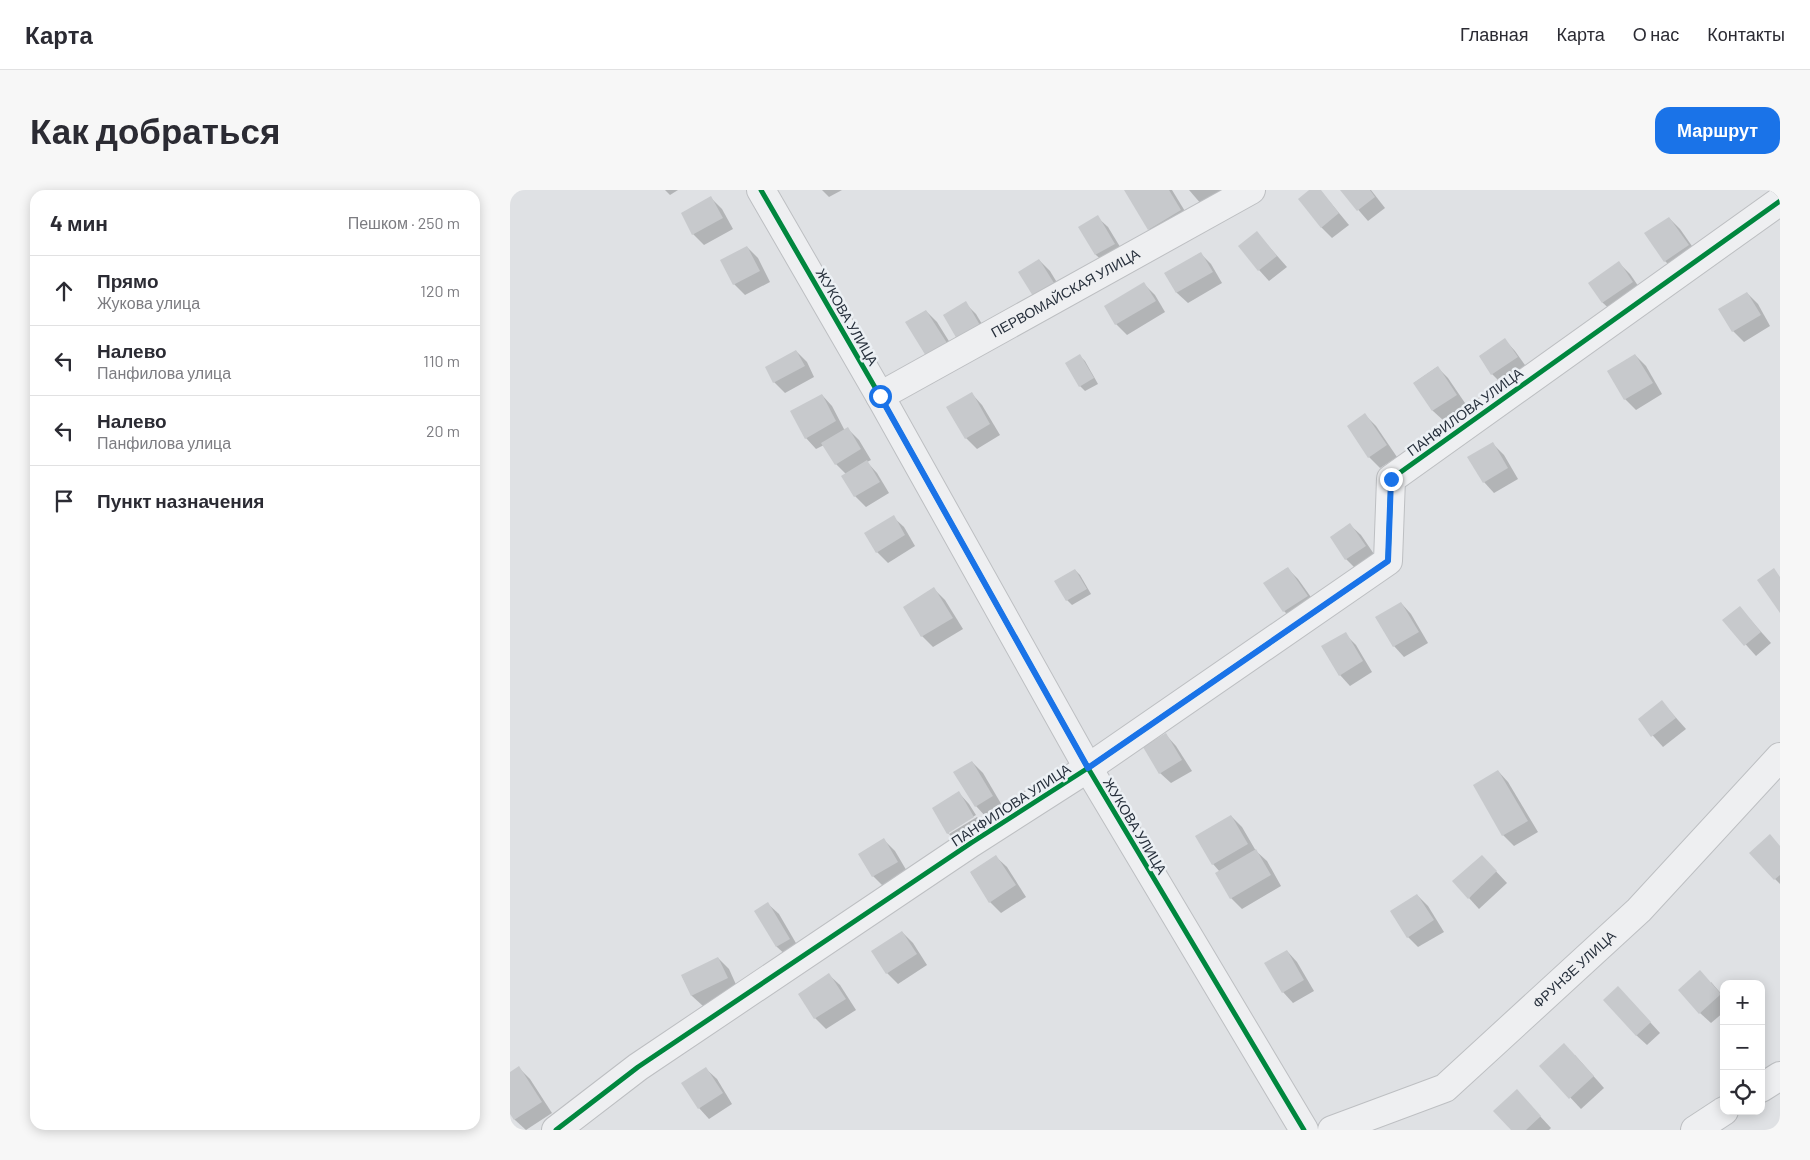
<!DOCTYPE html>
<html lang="ru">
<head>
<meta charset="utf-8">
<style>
	:root { --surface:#fff; --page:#f7f7f7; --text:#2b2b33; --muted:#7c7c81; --line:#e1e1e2; --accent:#1a73e8 }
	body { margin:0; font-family:Barlow,sans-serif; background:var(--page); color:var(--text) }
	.controls { position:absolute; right:15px; bottom:15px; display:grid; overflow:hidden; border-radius:10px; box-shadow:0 2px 12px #0003 }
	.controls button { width:45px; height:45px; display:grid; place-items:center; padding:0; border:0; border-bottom:1px solid var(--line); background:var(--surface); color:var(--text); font:25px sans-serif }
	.stop { position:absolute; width:15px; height:15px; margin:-11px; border:4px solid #1a73e8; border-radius:50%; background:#fff }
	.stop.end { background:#1a73e8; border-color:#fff; box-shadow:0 1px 5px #0008 }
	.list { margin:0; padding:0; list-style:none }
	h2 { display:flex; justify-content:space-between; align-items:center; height:65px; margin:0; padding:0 20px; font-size:21px }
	h2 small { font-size:16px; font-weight:400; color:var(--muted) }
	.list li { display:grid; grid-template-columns:32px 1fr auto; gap:15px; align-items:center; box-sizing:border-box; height:70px; padding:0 20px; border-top:1px solid var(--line) }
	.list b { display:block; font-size:19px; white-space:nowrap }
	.list p { margin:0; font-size:16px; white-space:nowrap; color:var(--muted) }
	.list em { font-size:16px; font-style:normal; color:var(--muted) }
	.icon { flex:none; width:28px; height:28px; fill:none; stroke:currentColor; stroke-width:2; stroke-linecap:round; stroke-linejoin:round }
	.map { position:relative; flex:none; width:1270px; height:940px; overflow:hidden; border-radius:15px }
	header { display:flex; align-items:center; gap:30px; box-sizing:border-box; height:70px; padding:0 25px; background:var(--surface); border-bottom:1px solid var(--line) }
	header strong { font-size:24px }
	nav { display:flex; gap:28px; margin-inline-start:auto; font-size:18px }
	.intro { display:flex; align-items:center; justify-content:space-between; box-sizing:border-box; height:120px; padding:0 30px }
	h1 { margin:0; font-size:35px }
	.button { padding:12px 22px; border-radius:15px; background:var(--accent); color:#fff; font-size:18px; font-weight:700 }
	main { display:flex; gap:30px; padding:0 30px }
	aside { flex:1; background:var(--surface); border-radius:15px; box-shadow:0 2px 12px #0003 }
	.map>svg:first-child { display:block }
</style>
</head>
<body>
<header>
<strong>Карта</strong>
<nav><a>Главная</a><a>Карта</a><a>О нас</a><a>Контакты</a></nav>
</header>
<div class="intro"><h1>Как добраться</h1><a class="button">Маршрут</a></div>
<main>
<aside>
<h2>4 мин<small>Пешком · 250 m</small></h2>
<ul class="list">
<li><svg class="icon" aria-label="ahead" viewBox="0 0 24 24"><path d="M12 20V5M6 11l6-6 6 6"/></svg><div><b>Прямо</b><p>Жукова улица</p></div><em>120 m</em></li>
<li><svg class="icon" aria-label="left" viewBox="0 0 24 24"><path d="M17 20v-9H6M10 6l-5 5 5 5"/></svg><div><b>Налево</b><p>Панфилова улица</p></div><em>110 m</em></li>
<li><svg class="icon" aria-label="left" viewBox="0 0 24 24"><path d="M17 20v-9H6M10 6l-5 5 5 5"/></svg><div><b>Налево</b><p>Панфилова улица</p></div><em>20 m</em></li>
<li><svg class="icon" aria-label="arrive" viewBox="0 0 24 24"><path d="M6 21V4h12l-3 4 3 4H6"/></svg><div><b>Пункт назначения</b></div></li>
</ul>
</aside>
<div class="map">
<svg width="1270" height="940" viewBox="0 0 1270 940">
	<rect width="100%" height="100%" fill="#dfe1e4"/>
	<!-- shadow -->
	<g fill="#0003">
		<polygon points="155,0 168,0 160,5"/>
		<polygon points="312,0 332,0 319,7"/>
		<polygon points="615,0 662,0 681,31 650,50 639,39"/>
		<polygon points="679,0 714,0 692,15"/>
		<polygon points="801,0 810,0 839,35 822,48 811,37"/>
		<polygon points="831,0 861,0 875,18 858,31"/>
		<polygon points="201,8 212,19 223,39 194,55 183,44"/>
		<polygon points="587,27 598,37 615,65 597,75 586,65 570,38"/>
		<polygon points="1159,28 1170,39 1189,66 1166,82 1155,71 1136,44"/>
		<polygon points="747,43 777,77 759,91 749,80"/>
		<polygon points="237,57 248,68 260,92 235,105 224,94"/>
		<polygon points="690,63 701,74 712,93 678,113 667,103 656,84"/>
		<polygon points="529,70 540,81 554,104 534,116"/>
		<polygon points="1109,73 1120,84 1133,103 1104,123 1093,113 1080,93"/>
		<polygon points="634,94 645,105 655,122 617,145 606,134"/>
		<polygon points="1237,103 1248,114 1260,136 1234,152 1223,141"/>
		<polygon points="455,113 466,124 484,154 434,125"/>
		<polygon points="416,121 427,132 447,164 427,176"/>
		<polygon points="995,150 1005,161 1017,178 993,195 982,184 970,166"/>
		<polygon points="286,161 297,172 304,187 275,203 264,192"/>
		<polygon points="1125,165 1136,176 1152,204 1126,220 1115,209 1099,181"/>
		<polygon points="570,166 575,171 588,194 575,201 570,196"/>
		<polygon points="927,177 938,188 957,216 934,231 923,221 904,193"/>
		<polygon points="462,204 472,215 490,245 467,259 456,248"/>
		<polygon points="312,205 322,216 335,241 338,239 349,250 361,270 357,272 367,283 379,303 356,317 345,306 336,284 326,274 314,255 306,259 296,248"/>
		<polygon points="855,225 866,236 887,267 870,278 859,267"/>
		<polygon points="983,254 994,265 1008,289 984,303 974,292"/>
		<polygon points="383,327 394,337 405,356 378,373 367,362"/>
		<polygon points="840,335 851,345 866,367 847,380 836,369 822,348"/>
		<polygon points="777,378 788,389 808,417 785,432 774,421 755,393"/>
		<polygon points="565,380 570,385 581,404 562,415 557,410 546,391"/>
		<polygon points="424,399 435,410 453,439 423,457 412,446"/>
		<polygon points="891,413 901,424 918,453 894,467 884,456"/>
		<polygon points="1230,418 1261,453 1246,466 1214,430"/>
		<polygon points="835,444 846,455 862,482 840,496 830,485"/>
		<polygon points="1152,512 1176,539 1153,557 1129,530"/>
		<polygon points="656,545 666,556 682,581 661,593 650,583"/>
		<polygon points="462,572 473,583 493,617 476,627 466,616"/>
		<polygon points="988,581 998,592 1028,642 1004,656 993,645"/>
		<polygon points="449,603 459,614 466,625 439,641 439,644 467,627 474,638 449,654 438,643"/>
		<polygon points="721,626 732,637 746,661 757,671 771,696 732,719 721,708 710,682 703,674"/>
		<polygon points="374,650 385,661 398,683 374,697 363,686 350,664"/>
		<polygon points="1270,657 1270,694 1265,689"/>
		<polygon points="486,667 497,677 516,707 491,723 480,712 461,683"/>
		<polygon points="982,677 997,693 969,719 959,708"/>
		<polygon points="907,705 918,716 934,742 908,757 898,747"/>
		<polygon points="258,714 269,724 290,760 278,767 267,757 246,721"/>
		<polygon points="392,742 403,753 417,775 388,794 377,783"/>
		<polygon points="777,761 787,772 804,801 783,813 773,802"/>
		<polygon points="208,768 219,779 228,799 193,816 182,806 172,786"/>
		<polygon points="319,785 330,795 346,820 316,839 305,828 290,804"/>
		<polygon points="1201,792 1214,807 1214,822 1201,833 1190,823"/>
		<polygon points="1119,809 1150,843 1137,855 1126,845"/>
		<polygon points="1065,865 1094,898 1071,919 1031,876"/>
		<polygon points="9,878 20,889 42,923 16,940 5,930 0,922 0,884"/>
		<polygon points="196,879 207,889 222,914 199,929 189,918"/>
		<polygon points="1017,912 1041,938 1039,940 1002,940"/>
	</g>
	<!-- building -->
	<g fill="#c7c9cc">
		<polygon points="614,0 659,0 671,20 638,40"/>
		<polygon points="799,0 811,0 829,23 811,38 788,9"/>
		<polygon points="830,0 860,0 865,7 847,21"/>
		<polygon points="201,6 213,28 182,45 171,23"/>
		<polygon points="588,25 605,54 585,65 568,37"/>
		<polygon points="1159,27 1179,55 1154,72 1134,43"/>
		<polygon points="747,41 767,66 748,81 728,56"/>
		<polygon points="237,56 250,81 223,95 210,70"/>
		<polygon points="691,62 703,82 666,103 654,83"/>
		<polygon points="529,69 544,93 523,106 508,82"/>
		<polygon points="1109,71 1123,92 1092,113 1078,93"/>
		<polygon points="634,92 646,111 605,135 594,116"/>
		<polygon points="1237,102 1251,125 1222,142 1208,119"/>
		<polygon points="456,111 474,142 451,156 433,125"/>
		<polygon points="416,120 437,153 416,166 395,132"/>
		<polygon points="995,148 1008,167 981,185 969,166"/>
		<polygon points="286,160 295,176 263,193 255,177"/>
		<polygon points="570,164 584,188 569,197 555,173"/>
		<polygon points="1125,164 1143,193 1114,210 1097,181"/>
		<polygon points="928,176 947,205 922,221 903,193"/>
		<polygon points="462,202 480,234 455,249 436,217"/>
		<polygon points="312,204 326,231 295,249 280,221"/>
		<polygon points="855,223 877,255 858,268 837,236"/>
		<polygon points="338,237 351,259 325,275 311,253"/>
		<polygon points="983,252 998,278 973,293 957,267"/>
		<polygon points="357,270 370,292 344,307 331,286"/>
		<polygon points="384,325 395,345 366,363 354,343"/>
		<polygon points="840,333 856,356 835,370 820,347"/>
		<polygon points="778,377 798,406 773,422 753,393"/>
		<polygon points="1264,378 1270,387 1270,423 1247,390"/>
		<polygon points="565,379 577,399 556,411 544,391"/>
		<polygon points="424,397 443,428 411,447 393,417"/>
		<polygon points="891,412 909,442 883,457 865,427"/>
		<polygon points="1230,416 1251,442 1234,456 1212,430"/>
		<polygon points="836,442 853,471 829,486 811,456"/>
		<polygon points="1152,510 1166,528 1141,547 1128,529"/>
		<polygon points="656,543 672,570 649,584 633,557"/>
		<polygon points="462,571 483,606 465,617 443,582"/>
		<polygon points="988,580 1018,631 992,646 963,595"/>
		<polygon points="449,601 464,627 437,644 422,618"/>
		<polygon points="721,625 738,654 702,675 685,646"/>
		<polygon points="1260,644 1270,656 1270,685 1264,690 1239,663"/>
		<polygon points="374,648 388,672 362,687 348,664"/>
		<polygon points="746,659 761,685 720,709 705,683"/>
		<polygon points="486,665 506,695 479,713 460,682"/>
		<polygon points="972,665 987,681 958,709 942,691"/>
		<polygon points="907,704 924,730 897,748 880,721"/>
		<polygon points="258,712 280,749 266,757 244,721"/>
		<polygon points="392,741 407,764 376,784 361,761"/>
		<polygon points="777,760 794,790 772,803 754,773"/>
		<polygon points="208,767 218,788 181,806 171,785"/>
		<polygon points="1190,780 1211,804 1189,824 1168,800"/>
		<polygon points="319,783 336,809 304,829 288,804"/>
		<polygon points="1108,796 1141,832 1126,846 1093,810"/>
		<polygon points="1054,853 1084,886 1059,909 1029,876"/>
		<polygon points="9,876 32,912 4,930 0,924 0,882"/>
		<polygon points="196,877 213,903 188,919 171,893"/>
		<polygon points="1007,899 1031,926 1016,940 1001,940 983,921"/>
	</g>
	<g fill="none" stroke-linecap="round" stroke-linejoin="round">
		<!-- minor casing -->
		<g stroke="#bdbfc2" stroke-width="30">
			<g id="minor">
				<polyline points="251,0 370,206 578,578 794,940"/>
				<path id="s1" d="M 370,206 L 741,0"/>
				<polyline points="1251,898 1270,886"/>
				<polyline points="46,940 128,877 461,653 578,578 878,371 881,289 1270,11"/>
				<path id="s2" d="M 822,940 L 935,898 L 1129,720 L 1270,567"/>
				<polyline points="1185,940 1214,921"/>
			</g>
		</g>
		<!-- minor -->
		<use href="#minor" stroke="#eeeff1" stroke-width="28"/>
		<!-- cycleway casing -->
		<g stroke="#ecf0f4" stroke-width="8">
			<g id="cycleway">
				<polyline points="251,0 370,206 578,578 794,940"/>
				<polyline points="46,940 128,877 461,653 578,578 878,371 881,289 1270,11"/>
			</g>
		</g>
		<!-- cycleway -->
		<use href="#cycleway" stroke="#00873e" stroke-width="5"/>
	</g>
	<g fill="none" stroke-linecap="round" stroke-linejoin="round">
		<!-- route -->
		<polyline stroke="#1a73e8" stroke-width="6" points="370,206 578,578 878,371 881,289"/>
	</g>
	<g text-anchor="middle" stroke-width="5" stroke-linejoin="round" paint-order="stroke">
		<!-- street labels -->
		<g font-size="14" fill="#27303c" stroke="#ecf0f4">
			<text dy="5" stroke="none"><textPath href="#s1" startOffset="212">ПЕРВОМАЙСКАЯ УЛИЦА</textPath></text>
			<text transform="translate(337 127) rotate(60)" y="5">ЖУКОВА УЛИЦА</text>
			<text transform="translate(955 222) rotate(-36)" y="5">ПАНФИЛОВА УЛИЦА</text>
			<text transform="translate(501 615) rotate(-33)" y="5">ПАНФИЛОВА УЛИЦА</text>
			<text transform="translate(625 636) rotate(59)" y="5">ЖУКОВА УЛИЦА</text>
			<text dy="5" stroke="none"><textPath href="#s2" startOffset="296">ФРУНЗЕ УЛИЦА</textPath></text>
		</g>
	</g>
</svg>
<div class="controls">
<button>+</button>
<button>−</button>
<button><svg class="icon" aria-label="locate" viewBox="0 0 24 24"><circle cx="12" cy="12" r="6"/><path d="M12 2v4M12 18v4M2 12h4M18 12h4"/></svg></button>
</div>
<div class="stop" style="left:370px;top:206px"></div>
<div class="stop end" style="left:881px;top:289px"></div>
</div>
</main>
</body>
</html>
